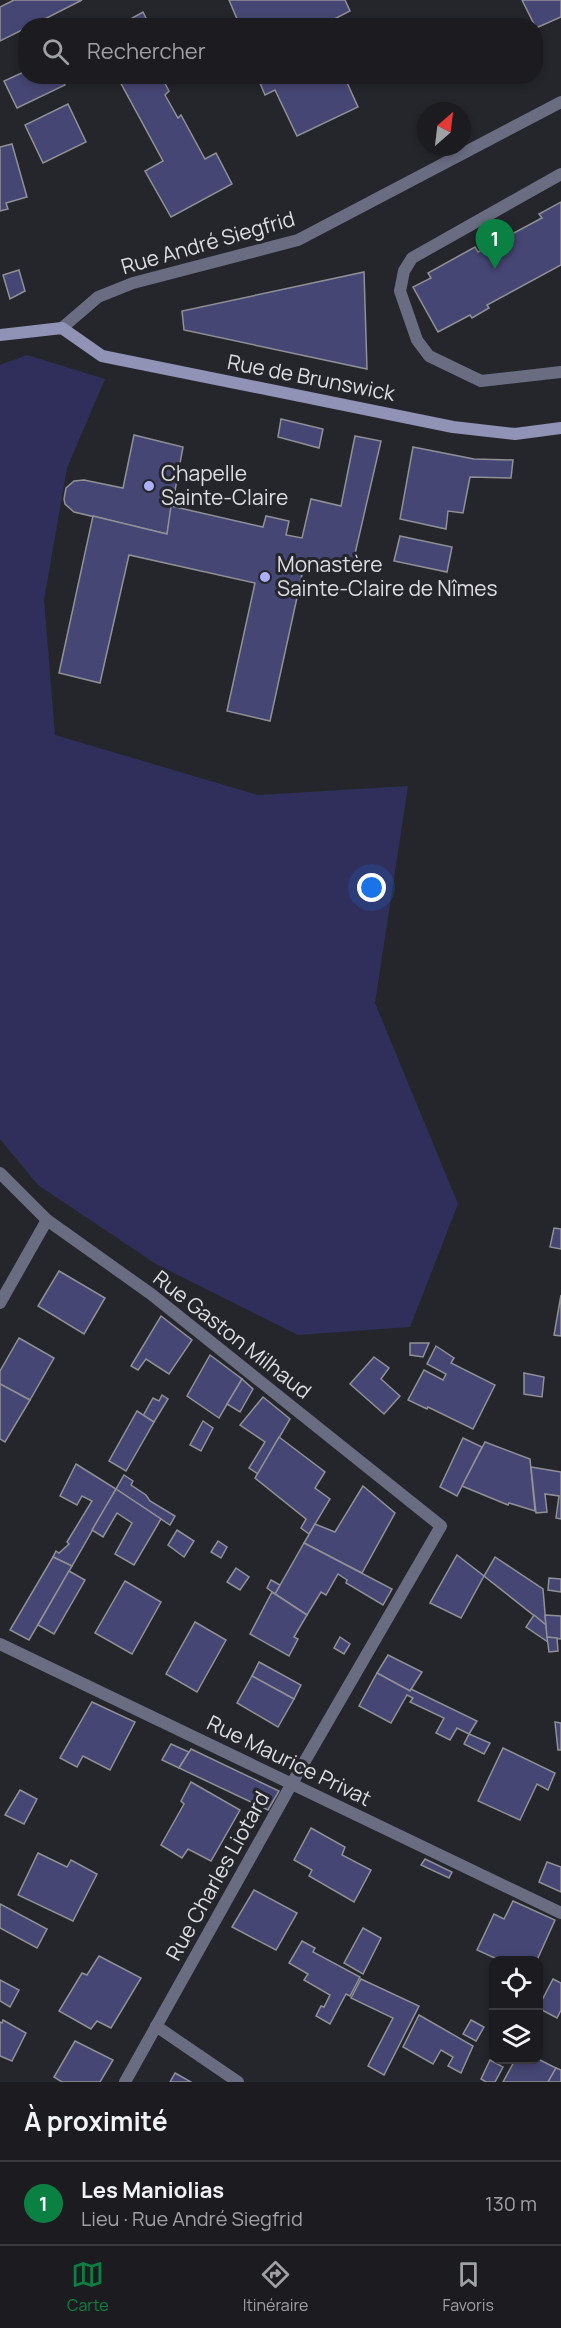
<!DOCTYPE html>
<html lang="fr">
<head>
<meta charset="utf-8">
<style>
	:root { --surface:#1c1c20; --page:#252529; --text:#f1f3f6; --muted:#a0a1a5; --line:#3a3a3e; --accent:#0b8043 }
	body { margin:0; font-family:Manrope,sans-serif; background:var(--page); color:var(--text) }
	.controls { position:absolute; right:18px; bottom:18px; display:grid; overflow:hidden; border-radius:12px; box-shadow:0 3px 9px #0003 }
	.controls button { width:54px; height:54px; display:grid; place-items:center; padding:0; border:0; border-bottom:2px solid var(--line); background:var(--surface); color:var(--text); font:30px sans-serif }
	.compass { position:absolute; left:417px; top:102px; width:54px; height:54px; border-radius:50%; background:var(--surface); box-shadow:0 3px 9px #0003; rotate:28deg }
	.you { position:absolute; left:372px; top:888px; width:21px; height:21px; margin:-15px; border:4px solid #fff; border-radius:50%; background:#1a73e8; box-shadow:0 0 0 9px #1a73e833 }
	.badge { display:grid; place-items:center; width:39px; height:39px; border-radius:50%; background:var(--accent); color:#fff; font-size:20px; font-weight:700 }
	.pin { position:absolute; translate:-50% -50px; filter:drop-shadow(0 2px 3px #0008) }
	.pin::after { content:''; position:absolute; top:32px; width:21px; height:18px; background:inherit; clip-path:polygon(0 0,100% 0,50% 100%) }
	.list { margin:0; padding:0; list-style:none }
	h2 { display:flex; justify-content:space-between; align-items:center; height:78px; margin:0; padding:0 24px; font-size:26px }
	h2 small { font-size:20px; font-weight:400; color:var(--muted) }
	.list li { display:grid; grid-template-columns:39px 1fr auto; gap:18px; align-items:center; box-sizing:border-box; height:84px; padding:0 24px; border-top:2px solid var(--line) }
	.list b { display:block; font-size:22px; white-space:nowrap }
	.list p { margin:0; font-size:20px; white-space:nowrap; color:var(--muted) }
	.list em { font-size:20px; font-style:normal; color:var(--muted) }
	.icon { flex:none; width:33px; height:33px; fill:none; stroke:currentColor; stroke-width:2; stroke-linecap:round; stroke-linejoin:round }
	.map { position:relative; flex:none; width:561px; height:2082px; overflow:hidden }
	.search { position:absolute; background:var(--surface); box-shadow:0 3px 9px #0003; left:18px; right:18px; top:18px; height:66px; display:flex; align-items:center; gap:15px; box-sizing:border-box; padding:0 21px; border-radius:24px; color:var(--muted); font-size:22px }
	.sheet { height:162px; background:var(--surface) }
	nav { display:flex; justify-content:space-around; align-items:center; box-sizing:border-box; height:84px; border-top:2px solid var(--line); background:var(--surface); font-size:16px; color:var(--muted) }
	nav a { display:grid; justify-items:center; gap:3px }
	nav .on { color:var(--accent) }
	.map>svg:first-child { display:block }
</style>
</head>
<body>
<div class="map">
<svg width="561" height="2082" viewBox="0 0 561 2082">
	<rect width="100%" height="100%" fill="#25262b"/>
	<!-- green -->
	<polygon fill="#302f5b" points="27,355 105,379 67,468 44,600 55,735 258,795 408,786 375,1003 458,1204 410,1327 298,1335 156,1264 38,1185 0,1139 0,365"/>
	<!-- building -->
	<g fill="#464674" stroke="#909097" stroke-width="1.5">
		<polygon points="14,0 82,0 31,26 26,26 26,28 0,41 0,7"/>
		<polygon points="229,0 345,0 350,11 321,26 240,26"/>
		<polygon points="522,0 561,0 561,17 536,28"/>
		<polygon points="143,12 150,26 118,26"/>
		<polygon points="26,71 26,76 60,76 65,85 17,108 4,81"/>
		<polygon points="110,76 161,76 169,91 165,95 178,118 181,115 205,159 216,153 232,184 171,217 145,171 163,161 119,80 113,82"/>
		<polygon points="257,76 344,76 358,107 297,136 275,90 265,95"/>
		<polygon points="68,104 86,142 43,163 25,125"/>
		<polygon points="12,144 27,197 6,203 8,209 0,211 0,147"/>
		<polygon points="561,202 561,265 487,305 489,308 472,318 470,315 438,332 413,287 431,278 428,273 475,247 478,252 542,218 539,214"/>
		<polygon points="19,270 25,291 10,299 3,275"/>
		<polygon points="364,272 367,369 184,330 182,311"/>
		<polygon points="281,419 323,429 319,448 278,437"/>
		<polygon points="134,435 183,447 167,534 74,512 65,504 64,499 66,488 74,481 84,480 123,488"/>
		<polygon points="355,436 381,441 351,571 305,561 270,721 227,711 255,583 129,555 100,683 59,673 93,516 167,534 171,506 263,527 266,516 289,521 286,535 302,538 311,499 341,506"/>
		<polygon points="413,447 474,459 513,460 511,478 470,477 463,513 448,511 446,529 400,519"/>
		<polygon points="400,536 452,547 447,572 394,561"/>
		<polygon points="554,1228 561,1229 561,1249 550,1247"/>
		<polygon points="59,1271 105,1298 84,1334 38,1306"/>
		<polygon points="561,1295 561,1336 554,1335"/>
		<polygon points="161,1316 192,1340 169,1374 146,1359 138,1370 131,1366"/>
		<polygon points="19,1338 54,1358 30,1400 0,1384 0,1371"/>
		<polygon points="410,1343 429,1343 423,1357 410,1355"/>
		<polygon points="436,1346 454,1358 451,1363 495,1385 473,1429 428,1407 427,1409 408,1400 424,1370 443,1380 446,1374 427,1364"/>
		<polygon points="210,1355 242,1379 219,1418 187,1396"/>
		<polygon points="374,1357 389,1368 381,1379 400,1396 384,1414 350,1384"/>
		<polygon points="524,1373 544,1377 542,1397 524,1394"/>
		<polygon points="242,1379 253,1389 240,1412 227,1404"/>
		<polygon points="0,1384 30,1400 5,1442 0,1439"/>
		<polygon points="162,1395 168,1399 154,1422 143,1416 153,1398 159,1401"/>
		<polygon points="263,1397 290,1419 258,1474 249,1468 265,1442 240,1425"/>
		<polygon points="137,1411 154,1422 126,1471 109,1461"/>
		<polygon points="203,1421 213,1428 201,1451 190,1445"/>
		<polygon points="279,1437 325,1472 315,1488 330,1499 309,1534 301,1528 306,1519 255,1478"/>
		<polygon points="463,1438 482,1447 457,1496 440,1487"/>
		<polygon points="485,1442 530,1459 535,1511 509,1503 508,1505 462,1486"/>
		<polygon points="76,1464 116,1489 72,1566 53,1557 56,1551 59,1553 69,1544 67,1542 92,1501 82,1496 77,1505 60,1496"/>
		<polygon points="531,1467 561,1472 561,1519 556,1518 559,1496 545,1494 547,1512 536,1513"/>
		<polygon points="124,1475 133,1481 131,1485 146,1495 150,1501 175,1516 170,1525 116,1489"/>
		<polygon points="363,1486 395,1513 362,1573 304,1543 315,1524 335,1532"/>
		<polygon points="116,1489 161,1519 134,1565 115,1554 132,1523 117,1513 103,1537 92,1530"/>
		<polygon points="177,1530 194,1541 184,1557 168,1545"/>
		<polygon points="218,1541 227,1547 221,1558 211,1552"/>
		<polygon points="304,1543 392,1589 383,1605 346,1583 347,1580 338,1574 326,1595 321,1592 307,1615 275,1594"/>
		<polygon points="457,1555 484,1576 461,1618 430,1603"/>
		<polygon points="53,1557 72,1566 29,1640 10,1630"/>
		<polygon points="495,1557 543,1589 546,1625 484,1576"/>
		<polygon points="236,1568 249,1577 240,1590 227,1582"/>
		<polygon points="69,1571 85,1580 54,1634 38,1625"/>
		<polygon points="549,1578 561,1579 561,1592 548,1590"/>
		<polygon points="271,1580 280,1585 275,1594 267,1588"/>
		<polygon points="125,1581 161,1602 132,1654 95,1633"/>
		<polygon points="272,1592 307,1615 294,1637 298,1639 289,1656 250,1634"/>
		<polygon points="534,1615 546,1625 548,1642 526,1627"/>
		<polygon points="545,1615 561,1616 561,1639 547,1637"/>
		<polygon points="195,1622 226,1640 197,1692 166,1674"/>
		<polygon points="340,1637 350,1644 344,1654 334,1648"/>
		<polygon points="547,1637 557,1638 558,1651 549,1652"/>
		<polygon points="388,1655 422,1672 410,1691 377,1673"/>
		<polygon points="259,1662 301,1685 294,1699 252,1676"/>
		<polygon points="377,1673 410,1691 411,1689 477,1721 469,1734 457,1728 450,1740 436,1733 444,1718 410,1702 413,1698 407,1695 391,1723 359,1706"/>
		<polygon points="252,1676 294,1699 278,1727 237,1703"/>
		<polygon points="92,1702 135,1722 110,1770 83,1756 77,1767 60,1758"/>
		<polygon points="555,1722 561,1723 561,1750 558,1750"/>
		<polygon points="469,1734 490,1743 484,1754 464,1744"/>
		<polygon points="171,1744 189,1752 179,1768 162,1760"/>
		<polygon points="503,1748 555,1773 548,1790 537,1784 520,1820 478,1801"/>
		<polygon points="191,1749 279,1791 268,1810 179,1768"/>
		<polygon points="191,1782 240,1810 211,1861 188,1849 182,1858 161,1845 184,1804 181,1801"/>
		<polygon points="20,1790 37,1799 24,1824 5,1815"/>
		<polygon points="311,1828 345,1847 342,1855 371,1870 354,1902 309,1876 312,1870 294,1860"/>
		<polygon points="38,1853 67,1867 71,1860 97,1874 73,1921 18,1895"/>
		<polygon points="425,1859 452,1872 449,1878 421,1865"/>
		<polygon points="547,1862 561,1867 561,1892 539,1882"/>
		<polygon points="254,1890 297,1913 276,1950 232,1927"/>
		<polygon points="513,1901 555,1920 537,1960 499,1960 477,1950 494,1914 504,1919"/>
		<polygon points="0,1904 47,1929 37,1948 0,1928"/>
		<polygon points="363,1928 381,1938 363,1974 344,1963"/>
		<polygon points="302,1941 315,1948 313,1952 360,1977 350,1996 346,1994 330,2024 316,2016 321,2006 324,2007 330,1995 304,1980 308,1974 289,1963"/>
		<polygon points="99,1956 141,1978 111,2028 97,2021 91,2029 59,2011 82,1973 87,1975"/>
		<polygon points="361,1979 419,2006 384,2075 368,2066 393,2018 351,1998"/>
		<polygon points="553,1979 561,1983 561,2010 557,2018 538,2008"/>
		<polygon points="0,1980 19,1990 10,2007 0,2001"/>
		<polygon points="419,2015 473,2046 461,2073 448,2066 453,2057 441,2050 433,2064 403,2047"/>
		<polygon points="3,2020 26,2033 12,2061 0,2056 0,2022 2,2023"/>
		<polygon points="471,2020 484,2027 476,2041 463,2034"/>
		<polygon points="75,2041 113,2060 100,2082 62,2082 54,2077"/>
		<polygon points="538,2059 556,2068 548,2082 503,2082 515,2060"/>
		<polygon points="490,2060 503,2067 495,2082 486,2082 481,2079"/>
		<polygon points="556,2068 561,2070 561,2082 548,2082"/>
		<polygon points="175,2073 191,2082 170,2082"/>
	</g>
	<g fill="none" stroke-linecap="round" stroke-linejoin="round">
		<!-- street -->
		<g stroke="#6a6c82" stroke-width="12">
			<polyline points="561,174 412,258 404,271 400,291 417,340 429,356 481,381 561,372"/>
			<polyline points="62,328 98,297 133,283 298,240 561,102"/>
			<polyline points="0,1173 47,1220 151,1294 441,1526 291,1785 125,2082"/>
			<polyline points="0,1303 47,1220"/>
			<polyline points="0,1644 561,1913"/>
			<polyline points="156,2026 238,2082"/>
		</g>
		<!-- secondary -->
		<polyline stroke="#9193b6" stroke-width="12" points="0,335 62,328 102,356 453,427 515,434 561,428"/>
	</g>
	<!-- markers -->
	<g fill="#adaffb" stroke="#25262b" stroke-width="2">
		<circle cx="149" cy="486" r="6"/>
		<circle cx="265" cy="577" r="6"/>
	</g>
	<g text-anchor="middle" stroke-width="6" stroke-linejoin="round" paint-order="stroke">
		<!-- street labels -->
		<g font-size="21" fill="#dedee2" stroke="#25262b">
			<text transform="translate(208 243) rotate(-16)" y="7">Rue André Siegfrid</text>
			<text transform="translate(311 378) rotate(11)" y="7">Rue de Brunswick</text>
			<text transform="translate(232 1335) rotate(38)" y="7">Rue Gaston Milhaud</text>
			<text transform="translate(289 1761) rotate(26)" y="7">Rue Maurice Privat</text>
			<text transform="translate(218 1876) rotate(-61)" y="7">Rue Charles Liotard</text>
		</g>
		<!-- poi labels -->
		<g font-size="21" fill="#dedee2" stroke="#25262b" text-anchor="start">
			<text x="161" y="481">Chapelle<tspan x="161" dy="24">Sainte-Claire</tspan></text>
			<text x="277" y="572">Monastère<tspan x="277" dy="24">Sainte-Claire de Nîmes</tspan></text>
		</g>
	</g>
</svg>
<div class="controls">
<button><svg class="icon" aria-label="locate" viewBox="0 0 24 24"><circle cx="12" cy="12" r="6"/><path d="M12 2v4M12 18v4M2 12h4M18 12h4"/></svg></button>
<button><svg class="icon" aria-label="layers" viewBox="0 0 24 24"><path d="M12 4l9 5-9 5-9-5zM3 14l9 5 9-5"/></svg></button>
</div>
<svg class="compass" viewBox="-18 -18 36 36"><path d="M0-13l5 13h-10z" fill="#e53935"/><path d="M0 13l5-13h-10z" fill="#a0a1a5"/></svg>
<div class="you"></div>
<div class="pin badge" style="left:495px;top:269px">1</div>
<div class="search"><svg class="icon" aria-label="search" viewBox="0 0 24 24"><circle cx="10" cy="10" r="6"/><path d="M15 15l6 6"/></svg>Rechercher</div>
</div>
<section class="sheet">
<h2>À proximité<small></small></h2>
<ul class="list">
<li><span class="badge">1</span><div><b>Les Maniolias</b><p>Lieu · Rue André Siegfrid</p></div><em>130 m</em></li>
</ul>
</section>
<nav>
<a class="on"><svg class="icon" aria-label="map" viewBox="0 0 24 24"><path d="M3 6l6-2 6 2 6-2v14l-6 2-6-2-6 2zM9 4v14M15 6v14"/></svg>Carte</a>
<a><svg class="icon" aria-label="directions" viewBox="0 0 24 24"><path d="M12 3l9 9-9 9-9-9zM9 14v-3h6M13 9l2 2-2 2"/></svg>Itinéraire</a>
<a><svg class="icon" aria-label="saved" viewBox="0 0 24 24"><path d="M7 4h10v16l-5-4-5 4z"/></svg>Favoris</a>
</nav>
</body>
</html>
